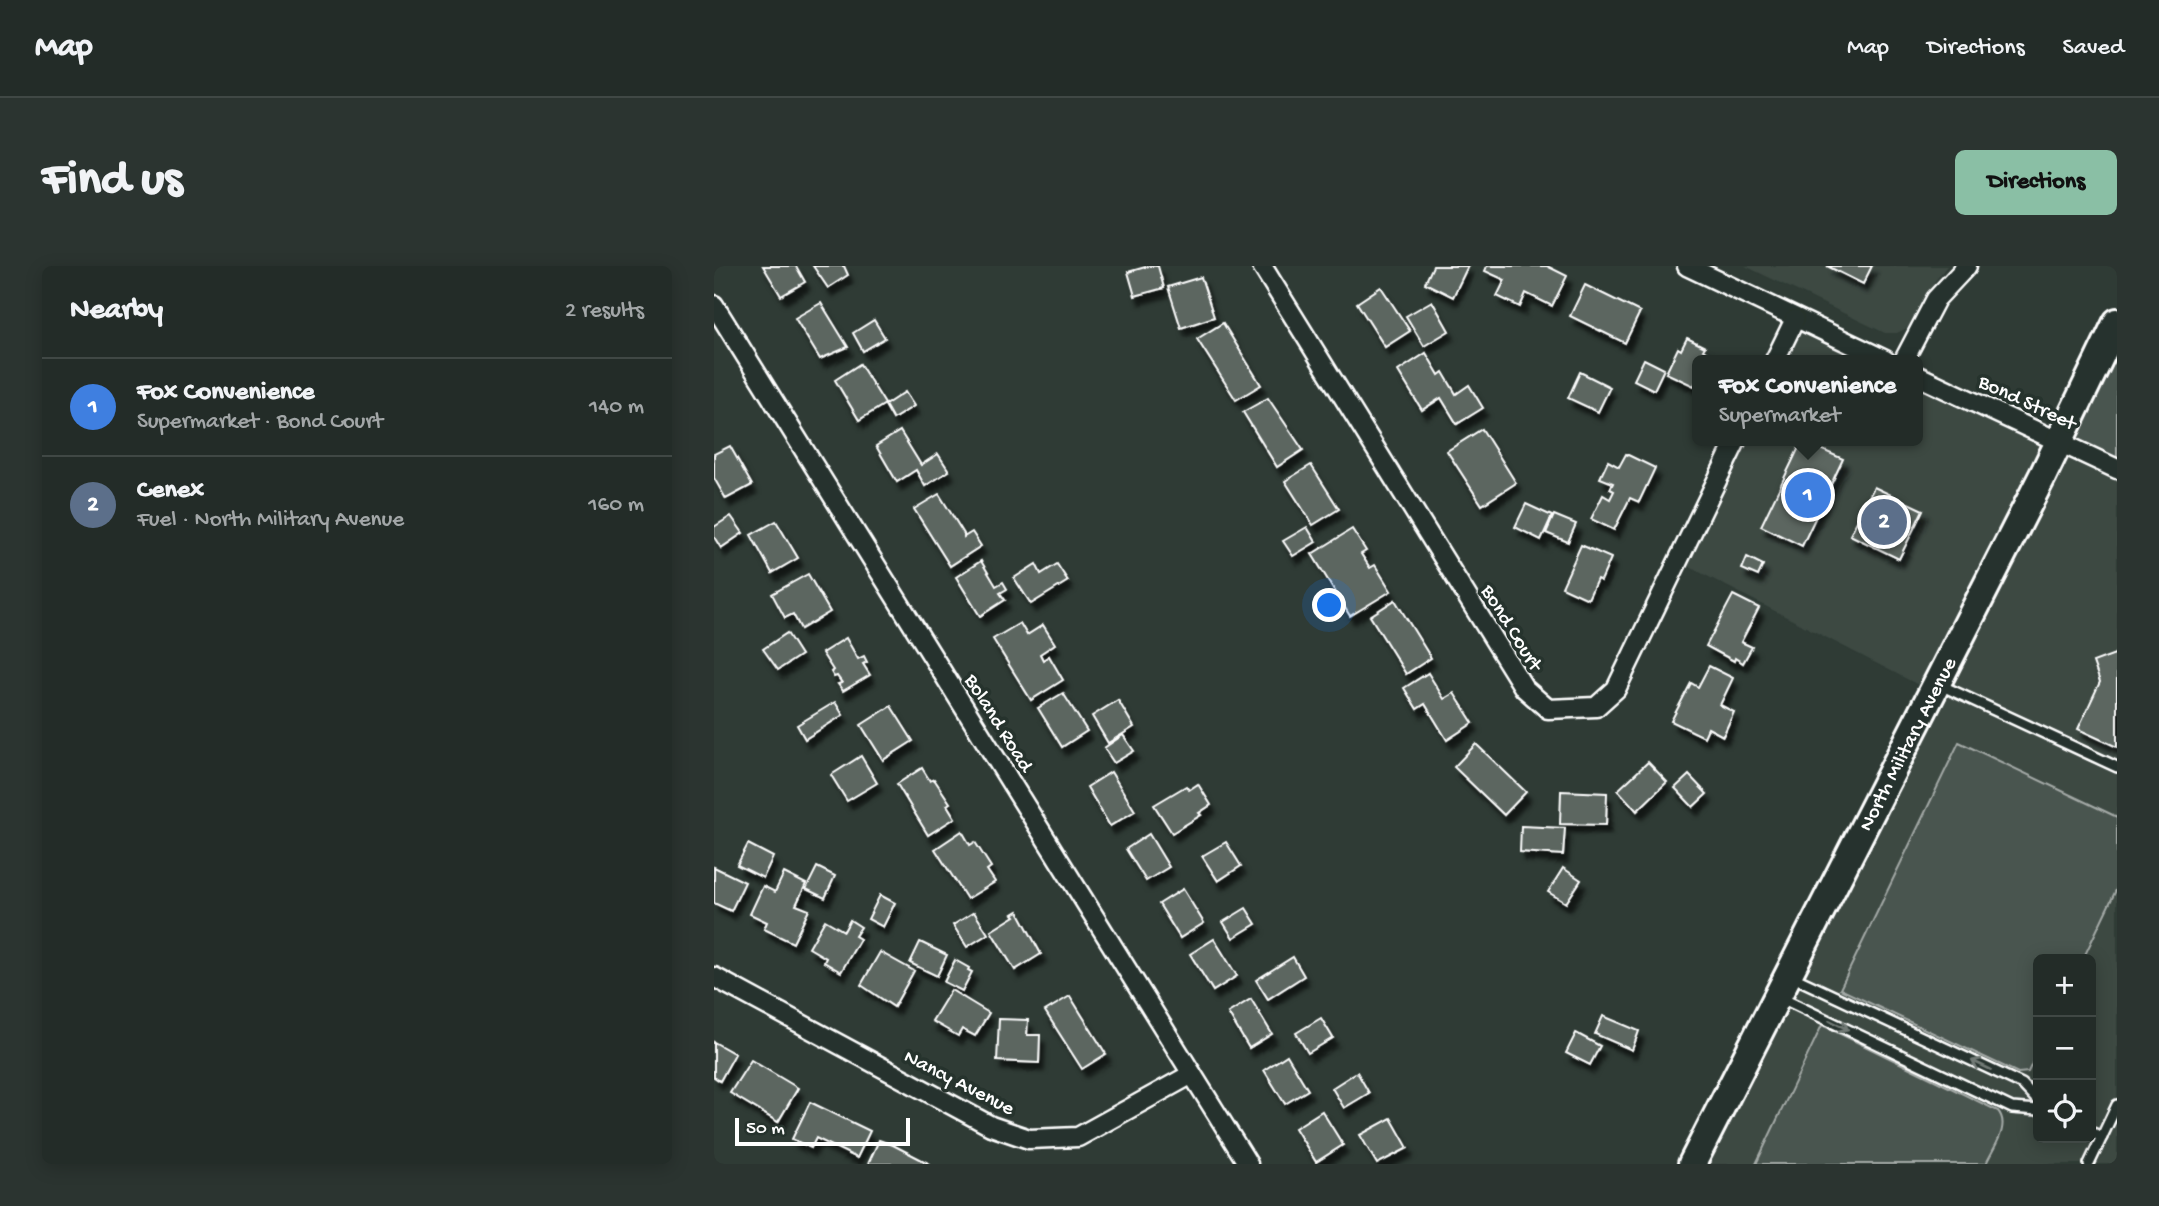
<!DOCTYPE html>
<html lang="en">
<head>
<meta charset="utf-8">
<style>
	:root { --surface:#232c28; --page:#2b3430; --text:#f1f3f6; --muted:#a3a7a8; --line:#404845; --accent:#8abfa5 }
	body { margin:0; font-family:"Gochi Hand",sans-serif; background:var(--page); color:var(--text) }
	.controls { position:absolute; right:21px; bottom:21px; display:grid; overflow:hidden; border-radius:10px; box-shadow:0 4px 18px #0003 }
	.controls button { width:63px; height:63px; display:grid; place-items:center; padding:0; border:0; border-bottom:2px solid var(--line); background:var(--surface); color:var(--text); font:35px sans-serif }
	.scale { position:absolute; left:21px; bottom:18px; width:175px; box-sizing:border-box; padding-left:7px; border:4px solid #fff; border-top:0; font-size:19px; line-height:24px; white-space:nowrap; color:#fff; -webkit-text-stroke:5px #26332d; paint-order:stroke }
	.you { position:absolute; left:616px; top:340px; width:24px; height:24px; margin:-18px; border:5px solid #fff; border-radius:50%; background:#1a73e8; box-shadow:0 0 0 10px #1a73e833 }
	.badge { display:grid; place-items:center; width:46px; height:46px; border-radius:50%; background:var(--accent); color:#fff; font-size:23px; font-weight:700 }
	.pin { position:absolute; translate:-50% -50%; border:4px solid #fff; box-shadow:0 2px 7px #0006 }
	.popup { position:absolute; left:978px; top:89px; width:231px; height:91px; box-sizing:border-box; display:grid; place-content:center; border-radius:10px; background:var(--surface); filter:drop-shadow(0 2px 5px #0005); font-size:23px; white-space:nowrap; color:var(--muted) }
	.popup b { font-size:26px; color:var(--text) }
	.popup::after { content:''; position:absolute; left:50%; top:100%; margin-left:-14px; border:14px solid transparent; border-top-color:var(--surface) }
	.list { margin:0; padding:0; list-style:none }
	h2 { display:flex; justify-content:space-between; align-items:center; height:91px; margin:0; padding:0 28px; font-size:30px }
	h2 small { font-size:23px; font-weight:400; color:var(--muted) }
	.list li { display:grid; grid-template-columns:46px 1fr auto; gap:21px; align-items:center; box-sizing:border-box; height:98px; padding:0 28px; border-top:2px solid var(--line) }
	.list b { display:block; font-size:26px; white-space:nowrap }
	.list p { margin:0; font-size:23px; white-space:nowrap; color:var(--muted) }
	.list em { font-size:23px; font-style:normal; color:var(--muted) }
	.icon { flex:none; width:38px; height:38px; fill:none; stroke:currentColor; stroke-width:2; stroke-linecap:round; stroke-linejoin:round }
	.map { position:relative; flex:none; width:1403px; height:898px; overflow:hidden; border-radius:10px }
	header { display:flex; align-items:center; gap:42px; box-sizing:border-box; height:98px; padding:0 35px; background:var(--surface); border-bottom:2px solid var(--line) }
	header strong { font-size:33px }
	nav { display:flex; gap:38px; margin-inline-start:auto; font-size:24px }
	.intro { display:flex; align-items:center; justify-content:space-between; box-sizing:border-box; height:168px; padding:0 42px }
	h1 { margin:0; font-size:49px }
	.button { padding:18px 32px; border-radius:10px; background:var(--accent); color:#111; font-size:24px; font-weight:700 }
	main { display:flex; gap:42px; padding:0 42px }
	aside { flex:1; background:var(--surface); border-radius:10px; box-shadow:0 4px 18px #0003 }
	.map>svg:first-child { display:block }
</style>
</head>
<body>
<header>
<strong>Map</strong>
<nav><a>Map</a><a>Directions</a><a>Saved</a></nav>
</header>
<div class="intro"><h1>Find us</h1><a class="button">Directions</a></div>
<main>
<aside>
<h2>Nearby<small>2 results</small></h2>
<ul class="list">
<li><span class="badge" style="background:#3f7fe0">1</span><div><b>Fox Convenience</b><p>Supermarket · Bond Court</p></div><em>140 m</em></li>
<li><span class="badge" style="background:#5c6f8a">2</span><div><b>Cenex</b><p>Fuel · North Military Avenue</p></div><em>160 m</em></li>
</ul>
</aside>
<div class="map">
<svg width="1403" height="898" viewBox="0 0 1403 898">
	<defs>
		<filter id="shadow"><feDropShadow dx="4.5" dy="8" stdDeviation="2" flood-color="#0009"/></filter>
	</defs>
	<rect width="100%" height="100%" fill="#2f3b35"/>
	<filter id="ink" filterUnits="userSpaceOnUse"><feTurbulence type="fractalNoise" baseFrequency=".0143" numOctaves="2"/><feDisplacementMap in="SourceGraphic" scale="14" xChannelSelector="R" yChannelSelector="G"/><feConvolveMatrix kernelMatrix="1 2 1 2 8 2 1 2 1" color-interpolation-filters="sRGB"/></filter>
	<g filter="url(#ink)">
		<!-- built -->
		<g fill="#3c4842" fill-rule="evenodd">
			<polygon points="1031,0 1233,0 1221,15 1202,52 1193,62 1183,67 1171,67"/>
			<polygon points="1081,53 1171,94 1061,94"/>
			<path d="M 1204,110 L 1403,203 L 1403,898 L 978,898 L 1218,426 L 964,295 L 1022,175 L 1204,175 ZM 1324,693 L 1377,693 L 1377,872 L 1324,872 Z"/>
		</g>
		<!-- green -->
		<g fill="#4a544f" stroke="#a4aaa7" stroke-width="2">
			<polygon points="1403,56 1403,203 1346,175"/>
			<polygon points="1245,476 1403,551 1403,622 1369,693 1324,693 1324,785 1314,806 1304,807 1126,723"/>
			<path d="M 1108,759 L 1284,845 C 1297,860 1279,882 1272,898 L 1042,898 Z"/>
		</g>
		<!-- building -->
		<g fill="#5b6661" stroke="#fff" stroke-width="2" filter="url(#shadow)">
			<polygon points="49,0 82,0 91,16 67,30"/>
			<polygon points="99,0 130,0 134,9 114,22"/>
			<polygon points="435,0 444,0 450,22 421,30 414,6"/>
			<polygon points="719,0 754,0 739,31 711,17"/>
			<polygon points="773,0 833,0 853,10 838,40 812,27 806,41 783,30 791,14 771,5"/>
			<polygon points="1113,0 1158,0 1149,18"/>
			<polygon points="487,11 500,51 467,62 454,21"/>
			<polygon points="871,19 926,46 911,77 856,50"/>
			<polygon points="667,21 696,65 671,81 643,37"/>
			<polygon points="718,35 735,65 710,80 692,50"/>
			<polygon points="107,37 134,81 106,93 81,52"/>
			<polygon points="160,54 171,72 149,85 139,67"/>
			<polygon points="509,57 547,119 522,134 483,73"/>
			<polygon points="973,72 991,81 989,84 995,88 992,94 984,94 984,112 980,120 952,107 964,82 967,84"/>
			<polygon points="712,87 725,109 729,106 742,128 755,119 769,142 743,158 727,132 708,144 684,105"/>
			<polygon points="930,93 950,103 940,124 920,114"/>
			<polygon points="146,98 171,138 145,154 121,114"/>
			<polygon points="866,106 896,121 884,146 854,132"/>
			<polygon points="191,126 200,140 179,153 171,139"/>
			<polygon points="554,132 589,184 563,201 529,146"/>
			<polygon points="768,163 802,217 768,239 733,185"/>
			<polygon points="186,165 207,199 224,188 235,205 211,220 202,204 183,216 162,180"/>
			<polygon points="1088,175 1129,193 1088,280 1047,260"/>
			<polygon points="16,180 38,219 12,233 0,212 0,188"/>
			<polygon points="912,188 941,202 925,236 916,232 900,264 877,253 889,229 896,233 900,225 896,223 899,217 886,212 894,195 905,201"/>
			<polygon points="597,199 625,243 599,259 571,215"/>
			<polygon points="1160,221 1209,244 1185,293 1136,269"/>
			<polygon points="225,228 250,268 250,271 258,266 267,280 236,300 200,243"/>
			<polygon points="812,238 838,250 827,274 801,261"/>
			<polygon points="840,249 862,258 854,276 832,267"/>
			<polygon points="17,250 29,267 7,282 0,271 0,261"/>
			<polygon points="62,255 84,292 58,307 37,269"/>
			<polygon points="593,261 602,276 579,290 569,275"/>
			<polygon points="638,263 652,285 647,288 656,302 661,299 677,325 636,350 598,288"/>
			<polygon points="867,279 897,292 887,315 883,313 874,333 848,321"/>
			<polygon points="1033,291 1049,299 1044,310 1028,303"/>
			<polygon points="267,295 282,320 289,316 293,323 286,327 291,334 266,350 242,311"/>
			<polygon points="322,298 327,308 343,298 354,315 317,338 300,312"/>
			<polygon points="94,308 116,346 87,363 79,348 71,352 58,328"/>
			<polygon points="1019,329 1045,342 1027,376 1038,381 1029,397 1021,392 1020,395 992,380"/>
			<polygon points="681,334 717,392 692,408 656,350"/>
			<polygon points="306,357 313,369 329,359 341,378 326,388 329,394 335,390 349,414 317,434 279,373"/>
			<polygon points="73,367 87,389 64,404 49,383"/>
			<polygon points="132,372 144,393 150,390 153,396 149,398 156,409 129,425 124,418 128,417 123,410 120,411 117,406 119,404 108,387"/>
			<polygon points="1403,383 1403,481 1364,463 1386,416 1379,396 1401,388"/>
			<polygon points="995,400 1019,412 1006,439 1020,446 1009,470 994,462 990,471 957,455 977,417 984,421"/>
			<polygon points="714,407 730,433 740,427 759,457 733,474 711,438 703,443 690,422"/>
			<polygon points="349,427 373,465 348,481 324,442"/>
			<polygon points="404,434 420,461 394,477 378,450"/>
			<polygon points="121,436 129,449 91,473 83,459"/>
			<polygon points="177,440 199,475 169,494 147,459"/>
			<polygon points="409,469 420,485 400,497 390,482"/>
			<polygon points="762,478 812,526 790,549 740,501"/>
			<polygon points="147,490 163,517 133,535 117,509"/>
			<polygon points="934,496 953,516 923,545 904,524"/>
			<polygon points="208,502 216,515 220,513 236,537 233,539 241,552 214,569 183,518"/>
			<polygon points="397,506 421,545 396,560 373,521"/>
			<polygon points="975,509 993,528 979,541 961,522"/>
			<polygon points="484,518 497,539 485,547 487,549 458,567 440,539 472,520 475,524"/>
			<polygon points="847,525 893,527 892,559 846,558"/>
			<polygon points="807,560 851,562 849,589 806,586"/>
			<polygon points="248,565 256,579 261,576 277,601 273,604 281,616 253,633 221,583"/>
			<polygon points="435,568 455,601 432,615 412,583"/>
			<polygon points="512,576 527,600 504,615 488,590"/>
			<polygon points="34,578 59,591 49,612 23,599"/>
			<polygon points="0,601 31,616 17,645 0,637"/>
			<polygon points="103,601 121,610 111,632 92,623"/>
			<polygon points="849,602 867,614 852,637 834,626"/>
			<polygon points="70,607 92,618 82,639 95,644 79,677 50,663 53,656 36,648 49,620 61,626"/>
			<polygon points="469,623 490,657 466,672 445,638"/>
			<polygon points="166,629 181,637 169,661 154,653"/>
			<polygon points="532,642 542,658 519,672 509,656"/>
			<polygon points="304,645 327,688 301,704 277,665 301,650 299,648"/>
			<polygon points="260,646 274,668 253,681 239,659"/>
			<polygon points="111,654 130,665 136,654 147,661 141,670 146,673 127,706 110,696 112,692 95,682"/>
			<polygon points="500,673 523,710 499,725 476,688"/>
			<polygon points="206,676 233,689 223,710 196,697"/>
			<polygon points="166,686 200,705 180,741 147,719"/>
			<polygon points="579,691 590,710 554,733 542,714"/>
			<polygon points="241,694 255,702 254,704 258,706 248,725 230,716"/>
			<polygon points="237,724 275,747 261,770 248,763 244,770 218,755"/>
			<polygon points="356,730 392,788 368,803 331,745"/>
			<polygon points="537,733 558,768 535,782 514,747"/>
			<polygon points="889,750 925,765 918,784 881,768"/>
			<polygon points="607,752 619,772 594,787 582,767"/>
			<polygon points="285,753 314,754 313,769 326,769 325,797 283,795"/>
			<polygon points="862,767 886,780 876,799 852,787"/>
			<polygon points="0,776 21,788 6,815 0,811"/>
			<polygon points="573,789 594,824 571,838 550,804"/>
			<polygon points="37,794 84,822 64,856 16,827"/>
			<polygon points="643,806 655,827 630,842 618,822"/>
			<polygon points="96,836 156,865 143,892 102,872 97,882 78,873"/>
			<polygon points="608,845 629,879 602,896 581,862"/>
			<polygon points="677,852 694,882 663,898 646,869"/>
			<polygon points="165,874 179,879 216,898 154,898"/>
		</g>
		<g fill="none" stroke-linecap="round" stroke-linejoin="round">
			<!-- lane casing -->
			<g stroke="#fff" stroke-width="14">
				<g id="lane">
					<polyline points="1224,418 1403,501"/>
					<polyline points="1077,710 1308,818 1324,835"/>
					<polyline points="1065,731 1298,842 1324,844"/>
					<polyline points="1377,866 1388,871"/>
					<polyline points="1375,898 1403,839"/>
				</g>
			</g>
			<!-- street casing -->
			<g stroke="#fff" stroke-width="23">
				<g id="street">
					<polyline points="548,0 810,422 834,443 882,441 902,423 1022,175"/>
					<polyline points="973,0 1171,94"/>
					<polyline points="0,39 534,898"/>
					<polyline points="1061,94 1081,53"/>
					<polyline points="1190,94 1222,33 1253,0"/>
					<polyline points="1204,110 1403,203"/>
					<polyline points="0,711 277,860 315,873 364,871 478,808"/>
				</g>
			</g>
			<!-- secondary casing -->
			<g stroke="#fff" stroke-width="32">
				<g id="secondary">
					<path id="s1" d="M 978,898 L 1329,209 L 1403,56"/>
				</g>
			</g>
			<!-- lane -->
			<use href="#lane" stroke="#26332d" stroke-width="9"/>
			<!-- street -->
			<use href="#street" stroke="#26332d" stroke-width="18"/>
			<!-- secondary -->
			<use href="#secondary" stroke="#26332d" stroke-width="26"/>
		</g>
		<!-- one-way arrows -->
		<defs><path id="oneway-shaft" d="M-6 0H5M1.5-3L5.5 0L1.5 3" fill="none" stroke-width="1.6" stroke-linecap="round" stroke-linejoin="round" transform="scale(1.75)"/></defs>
		<g stroke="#727a76">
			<use href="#oneway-shaft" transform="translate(1125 759) rotate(26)"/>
			<use href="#oneway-shaft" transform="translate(1267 799) rotate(-155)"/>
		</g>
	</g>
	<g text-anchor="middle" stroke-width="7" stroke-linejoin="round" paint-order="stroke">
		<!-- street labels -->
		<g font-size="21" fill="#fff" stroke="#26332d">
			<text transform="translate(1314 135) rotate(25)" y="7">Bond Street</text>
			<text transform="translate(799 361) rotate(58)" y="7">Bond Court</text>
			<text transform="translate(286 456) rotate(58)" y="7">Boland Road</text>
			<text dy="7" stroke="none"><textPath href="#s1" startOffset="472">North Military Avenue</textPath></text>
			<text transform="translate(246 815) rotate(27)" y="7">Nancy Avenue</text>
		</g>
	</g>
</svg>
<div class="controls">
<button>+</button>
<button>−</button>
<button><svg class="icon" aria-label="locate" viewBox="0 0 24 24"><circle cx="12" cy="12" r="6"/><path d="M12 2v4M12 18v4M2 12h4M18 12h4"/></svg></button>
</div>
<div class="scale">50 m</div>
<div class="you"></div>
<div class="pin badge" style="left:1094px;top:229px;background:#3f7fe0">1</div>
<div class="popup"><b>Fox Convenience</b>Supermarket</div>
<div class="pin badge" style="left:1170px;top:256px;background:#5c6f8a">2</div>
</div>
</main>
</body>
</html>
